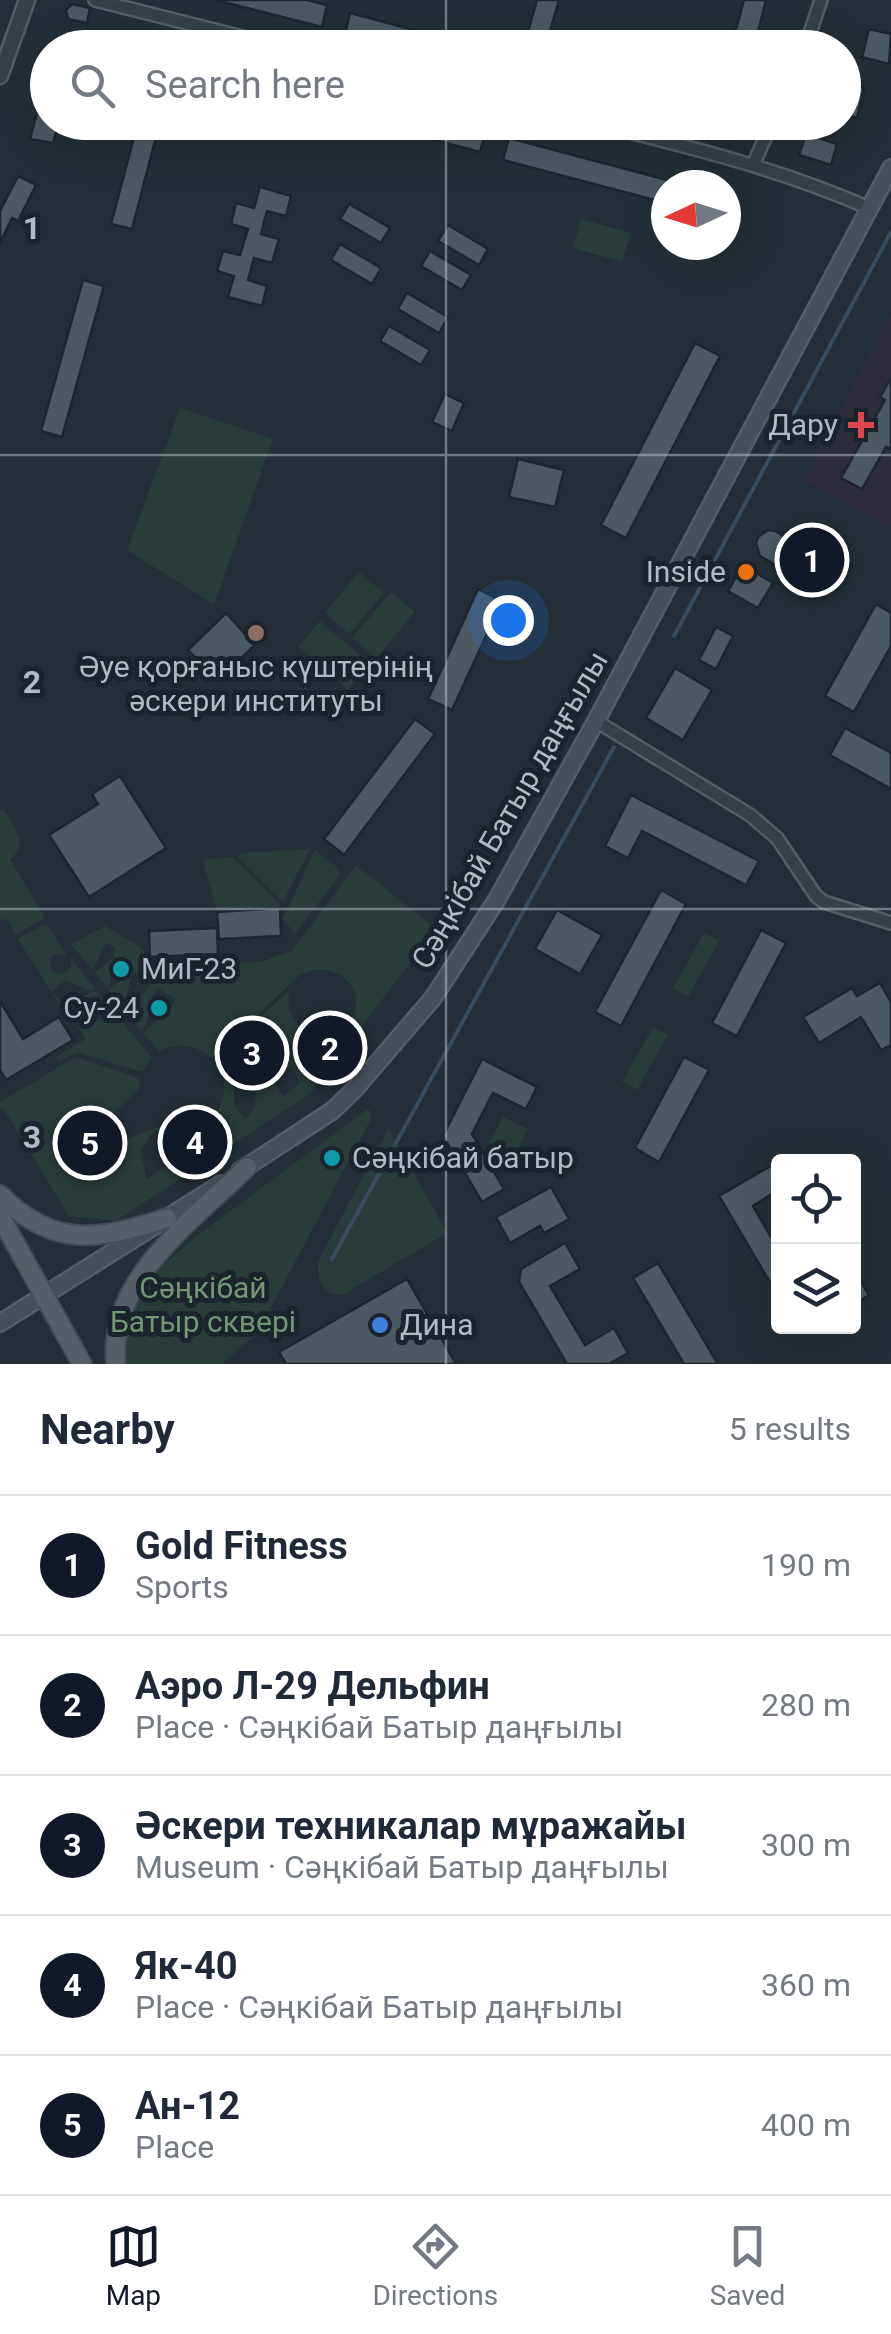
<!DOCTYPE html>
<html lang="en">
<head>
<meta charset="utf-8">
<style>
	:root { --surface:#fff; --page:#f6f6f7; --text:#1f2937; --muted:#747a83; --line:#e0e1e3; --accent:#111827 }
	body { margin:0; font-family:Roboto,sans-serif; background:var(--page); color:var(--text) }
	.controls { position:absolute; right:30px; bottom:30px; display:grid; overflow:hidden; border-radius:10px; box-shadow:0 10px 40px #0002 }
	.controls button { width:90px; height:90px; display:grid; place-items:center; padding:0; border:0; border-bottom:2px solid var(--line); background:var(--surface); color:var(--text); font:50px sans-serif }
	.compass { position:absolute; left:651px; top:170px; width:90px; height:90px; border-radius:50%; background:var(--surface); box-shadow:0 10px 40px #0002; rotate:266deg }
	.you { position:absolute; left:508px; top:620px; width:35px; height:35px; margin:-25px; border:8px solid #fff; border-radius:50%; background:#1a73e8; box-shadow:0 0 0 15px #1a73e833 }
	.badge { display:grid; place-items:center; width:65px; height:65px; border-radius:50%; background:var(--accent); color:#fff; font-size:32px; font-weight:700 }
	.pin { position:absolute; translate:-50% -50%; border:5px solid #fff; box-shadow:0 2px 10px #0006 }
	.list { margin:0; padding:0; list-style:none }
	h2 { display:flex; justify-content:space-between; align-items:center; height:130px; margin:0; padding:0 40px; font-size:42px }
	h2 small { font-size:32px; font-weight:400; color:var(--muted) }
	.list li { display:grid; grid-template-columns:65px 1fr auto; gap:30px; align-items:center; box-sizing:border-box; height:140px; padding:0 40px; border-top:2px solid var(--line) }
	.list b { display:block; font-size:38px; white-space:nowrap }
	.list p { margin:0; font-size:32px; white-space:nowrap; color:var(--muted) }
	.list em { font-size:32px; font-style:normal; color:var(--muted) }
	.icon { flex:none; width:55px; height:55px; fill:none; stroke:currentColor; stroke-width:2; stroke-linecap:round; stroke-linejoin:round }
	.map { position:relative; flex:none; width:891px; height:1364px; overflow:hidden }
	.search { position:absolute; background:var(--surface); box-shadow:0 10px 40px #0002; left:30px; right:30px; top:30px; height:110px; display:flex; align-items:center; gap:25px; box-sizing:border-box; padding:0 35px; border-radius:55px; color:var(--muted); font-size:38px }
	.sheet { height:830px; background:var(--surface) }
	nav { display:flex; justify-content:space-around; align-items:center; box-sizing:border-box; height:140px; border-top:2px solid var(--line); background:var(--surface); font-size:28px; color:var(--muted) }
	nav a { display:grid; justify-items:center; gap:5px }
	nav .on { color:var(--accent) }
	.map>svg:first-child { display:block }
</style>
</head>
<body>
<div class="map">
<svg width="891" height="1364" viewBox="0 0 891 1364">
	<rect width="100%" height="100%" fill="#232e36"/>
	<!-- medical -->
	<polygon fill="#2d2d39" points="890,315 891,315 891,527 803,480"/>
	<!-- green -->
	<g fill="#283c39">
		<polygon points="581,219 631,233 622,262 573,248"/>
		<polygon points="180,408 273,439 214,605 127,550"/>
		<polygon points="359,572 384,593 349,634 325,613"/>
		<polygon points="391,592 415,612 376,658 352,638"/>
		<polygon points="320,621 370,664 348,690 298,647"/>
		<path d="M 3,809 C 13,826 31,844 10,859 L 45,918 L 16,935 L 6,918 L 0,921 L 0,811 Z"/>
		<polygon points="310,849 283,902 238,857 242,853"/>
		<polygon points="315,850 337,867 340,875 295,934 283,919"/>
		<polygon points="232,857 280,905 280,908 217,912 203,860"/>
		<path d="M 356,865 L 436,929 L 310,1094 L 116,1221 L 69,1216 L 3,1108 L 0,1108 L 0,1102 L 76,1057 L 140,1078 L 139,1089 L 109,1118 L 58,1150 L 71,1170 L 123,1140 L 162,1126 L 169,1129 L 170,1137 L 154,1131 L 140,1150 L 147,1179 L 172,1162 L 173,1130 L 192,1130 L 177,1135 L 190,1162 L 214,1144 L 199,1127 C 219,1116 227,1098 223,1076 L 235,1070 L 234,1106 L 245,1119 L 255,1108 L 256,1086 L 238,1084 L 238,1069 L 259,1061 L 283,1096 L 300,1083 L 293,1068 L 283,1066 L 272,1075 L 261,1060 L 289,1050 L 308,1078 L 321,1067 L 317,1056 L 306,1054 L 300,1062 L 292,1048 L 312,1040 L 329,1060 L 341,1052 L 337,1039 L 327,1037 L 320,1046 L 315,1040 C 324,1036 336,1033 344,1027 C 377,998 338,954 300,975 L 211,1058 C 196,1044 177,1042 159,1052 L 144,1033 L 170,1008 L 175,999 L 157,988 C 148,1002 152,1019 141,1031 L 123,1008 L 148,989 L 156,975 L 145,968 L 132,975 L 125,1002 L 121,1005 L 108,990 L 130,973 L 132,963 L 124,957 L 113,958 L 110,983 L 107,987 L 95,973 L 114,956 L 115,947 L 108,943 C 97,951 101,962 92,970 L 71,944 L 105,926 L 141,947 L 154,965 L 260,962 L 292,951 Z"/>
		<polygon points="46,923 67,955 54,954 50,960 51,970 58,974 66,973 71,966 70,958 96,989 89,991 65,980 52,992 64,1003 97,991 115,1013 106,1015 81,1002 73,1006 72,1017 66,1008 62,1009 18,939"/>
		<polygon points="704,933 719,941 688,997 673,988"/>
		<path d="M 290,990 C 284,1013 295,1029 317,1035 L 221,1073 L 219,1067 L 262,1041 L 269,1045 L 279,1041 L 281,1028 L 268,1023 L 261,1029 L 260,1038 L 217,1065 L 213,1060 Z"/>
		<polygon points="116,1015 152,1058 142,1072 77,1052 59,1061 56,1057 85,1039 78,1026"/>
		<polygon points="653,1027 668,1035 637,1090 622,1082"/>
		<polygon points="366,1110 371,1111 370,1121 257,1334 222,1364 127,1364 123,1348 130,1314 150,1276 198,1235"/>
		<polygon points="503,1117 528,1129 507,1171 489,1142"/>
		<path d="M 389,1128 L 447,1233 L 344,1294 C 322,1297 317,1280 318,1261 Z"/>
	</g>
	<g fill="none" stroke-linecap="round" stroke-linejoin="round">
		<!-- stream -->
		<g stroke="#374c5c" stroke-width="4">
			<polyline points="674,636 891,232"/>
			<polyline points="332,1259 614,747"/>
		</g>
	</g>
	<!-- building -->
	<g fill="#4b5962" stroke="#1d262e" stroke-width="2.5">
		<polygon points="216,0 307,0 327,5 322,27"/>
		<polygon points="537,0 559,0 548,38 528,32"/>
		<polygon points="744,0 766,0 754,48 731,48"/>
		<polygon points="72,4 90,8 87,23 68,19 66,10"/>
		<polygon points="350,13 482,48 391,48 345,35"/>
		<polygon points="869,29 891,34 889,64 862,57"/>
		<polygon points="844,56 853,58 847,84 864,88 857,118 844,114"/>
		<polygon points="44,87 48,88 48,122 59,122 53,143 30,139"/>
		<polygon points="138,122 160,122 132,229 111,224"/>
		<polygon points="386,122 457,122 486,130 480,152 385,127"/>
		<polygon points="806,134 837,144 831,165 799,155"/>
		<polygon points="509,138 686,185 666,185 666,203 503,160"/>
		<polygon points="18,176 36,185 18,221 12,218 0,243 0,211"/>
		<polygon points="260,187 291,196 286,216 267,211 261,234 279,239 272,263 254,258 248,280 267,286 262,306 228,297 234,276 217,271 223,251 240,255 248,229 231,224 236,203 254,208"/>
		<polygon points="349,204 390,228 381,243 340,219"/>
		<polygon points="448,225 488,249 479,265 438,241"/>
		<polygon points="340,244 381,268 372,284 331,260"/>
		<polygon points="430,251 471,275 462,290 421,266"/>
		<polygon points="83,280 104,286 62,437 41,431"/>
		<polygon points="407,293 448,317 439,333 398,309"/>
		<polygon points="389,326 430,350 421,365 380,341"/>
		<polygon points="695,343 720,356 626,538 601,525"/>
		<polygon points="891,378 891,449 886,447 862,489 841,478 885,400 880,397"/>
		<polygon points="445,394 464,403 452,431 432,422"/>
		<polygon points="518,459 564,470 555,507 509,497"/>
		<polygon points="768,530 775,531 827,563 812,588 760,556 756,543 758,537"/>
		<polygon points="743,565 773,583 758,608 728,591"/>
		<polygon points="478,589 502,601 452,710 428,699"/>
		<polygon points="876,604 891,613 891,646 854,712 825,696"/>
		<polygon points="226,613 255,645 217,681 188,650"/>
		<polygon points="716,627 733,636 716,669 699,660"/>
		<polygon points="675,668 712,690 683,740 646,718"/>
		<polygon points="415,719 435,734 344,855 324,839"/>
		<polygon points="845,728 891,753 891,789 830,755"/>
		<polygon points="120,776 166,848 89,897 49,835 98,804 92,794"/>
		<polygon points="631,795 759,861 746,885 642,831 628,858 605,846"/>
		<polygon points="661,890 686,904 621,1026 595,1012"/>
		<polygon points="280,908 281,936 219,939 217,912"/>
		<polygon points="557,910 602,935 580,974 535,949"/>
		<polygon points="217,928 218,954 150,957 149,931"/>
		<polygon points="761,930 786,943 737,1036 712,1023"/>
		<polygon points="880,983 891,1002 891,1045 881,1050 861,1017 819,1043 803,1017 852,988 857,996"/>
		<polygon points="0,1001 23,1039 59,1017 73,1040 6,1080 0,1070"/>
		<polygon points="684,1057 709,1070 659,1162 635,1148"/>
		<polygon points="482,1059 537,1087 526,1109 493,1093 472,1134 504,1189 482,1202 443,1136"/>
		<polygon points="788,1156 791,1162 778,1162 778,1190 753,1206 778,1249 778,1296 719,1196"/>
		<polygon points="551,1187 569,1219 544,1233 540,1226 510,1243 496,1217"/>
		<polygon points="565,1243 580,1269 550,1286 585,1345 614,1328 628,1353 609,1364 567,1364 519,1282 521,1269"/>
		<polygon points="658,1263 718,1364 684,1364 633,1278"/>
		<polygon points="854,1270 869,1295 854,1305"/>
		<polygon points="407,1279 456,1364 286,1364 279,1352"/>
	</g>
	<g fill="none" stroke-linecap="round" stroke-linejoin="round">
		<!-- minor casing -->
		<g stroke="#545d65" stroke-width="16">
			<g id="minor">
				<polyline points="95,0 286,48"/>
				<polyline points="805,48 821,0"/>
				<path d="M 589,122 C 685,146 778,168 869,208"/>
				<polyline points="754,163 772,122"/>
				<polyline points="596,721 750,815 777,838 816,896 824,902 891,923"/>
			</g>
		</g>
		<!-- tertiary casing -->
		<g stroke="#545d65" stroke-width="19">
			<polyline id="tertiary" points="0,76 27,0"/>
		</g>
		<!-- secondary casing -->
		<g stroke="#545d65" stroke-width="20">
			<g id="secondary">
				<polyline points="240,1171 332,1111 354,1090 433,998 496,901 596,721 891,168"/>
				<polyline points="0,1323 221,1184"/>
			</g>
		</g>
		<!-- primary casing -->
		<g stroke="#424b53" stroke-width="22">
			<g id="primary">
				<path d="M 0,1195 C 54,1249 100,1240 167,1218"/>
				<polyline points="0,1216 82,1364"/>
				<path d="M 116,1364 C 107,1280 192,1221 247,1167"/>
			</g>
		</g>
		<!-- minor -->
		<use href="#minor" stroke="#364047" stroke-width="11"/>
		<!-- tertiary -->
		<use href="#tertiary" stroke="#364047" stroke-width="14"/>
		<!-- secondary -->
		<use href="#secondary" stroke="#444f5a" stroke-width="15"/>
		<!-- primary -->
		<use href="#primary" stroke="#545f67" stroke-width="18"/>
	</g>
	<!-- grid -->
	<path fill="none" stroke="#b1bbc3" stroke-width="2.5" stroke-opacity="0.55" d="M 446,0 L 446,48M 446,122 L 446,1364M 0,455 L 891,455M 0,909 L 891,909"/>
	<!-- markers -->
	<path fill="#e0444e" stroke="#1b242c" stroke-width="4" d="M856 410h10v10h10v10h-10v10h-10v-10h-10v-10h10z"/>
	<circle fill="#e8710a" stroke="#1b242c" stroke-width="4" cx="746" cy="572" r="10"/>
	<circle fill="#8d6e63" stroke="#1b242c" stroke-width="4" cx="256" cy="633" r="10"/>
	<g fill="#0f9aa8" stroke="#1b242c" stroke-width="4">
		<circle cx="121" cy="969" r="10"/>
		<circle cx="159" cy="1008" r="10"/>
		<circle cx="332" cy="1158" r="10"/>
	</g>
	<circle fill="#3f7fe0" stroke="#1b242c" stroke-width="4" cx="380" cy="1325" r="10"/>
	<g text-anchor="middle" stroke-width="10" stroke-linejoin="round" paint-order="stroke">
		<!-- poi labels -->
		<g font-size="30" fill="#b1bbc3" stroke="#1b242c" text-anchor="end">
			<text x="838" y="435">Дару</text>
			<text x="726" y="582">Inside</text>
			<text x="256" y="677" text-anchor="middle">Әуе қорғаныс күштерінің<tspan x="256" dy="34">әскери институты</tspan></text>
			<text x="141" y="979" text-anchor="start">МиГ-23</text>
			<text x="139" y="1018">Су-24</text>
			<text x="352" y="1168" text-anchor="start">Сәңкібай батыр</text>
			<text x="400" y="1335" text-anchor="start">Дина</text>
		</g>
		<!-- street labels -->
		<g font-size="30" fill="#b1bbc3" stroke="#1b242c">
			<text transform="translate(510 810) rotate(-60)" y="10">Сәңкібай Батыр даңғылы</text>
		</g>
		<!-- park labels -->
		<g font-size="30" fill="#719775" stroke="#1b242c">
			<text x="203" y="1298">Сәңкібай<tspan x="203" dy="34">Батыр сквері</tspan></text>
		</g>
	</g>
	<g font-size="32" text-anchor="middle" font-weight="bold" fill="#b1bbc3" stroke="#1b242c" stroke-width="10" stroke-linejoin="round" paint-order="stroke">
		<text x="32" y="239">1</text>
		<text x="32" y="693">2</text>
		<text x="32" y="1148">3</text>
	</g>
</svg>
<div class="controls">
<button><svg class="icon" aria-label="locate" viewBox="0 0 24 24"><circle cx="12" cy="12" r="6"/><path d="M12 2v4M12 18v4M2 12h4M18 12h4"/></svg></button>
<button><svg class="icon" aria-label="layers" viewBox="0 0 24 24"><path d="M12 4l9 5-9 5-9-5zM3 14l9 5 9-5"/></svg></button>
</div>
<svg class="compass" viewBox="-18 -18 36 36"><path d="M0-13l5 13h-10z" fill="#e53935"/><path d="M0 13l5-13h-10z" fill="#747a83"/></svg>
<div class="you"></div>
<div class="pin badge" style="left:812px;top:560px">1</div>
<div class="pin badge" style="left:330px;top:1048px">2</div>
<div class="pin badge" style="left:252px;top:1053px">3</div>
<div class="pin badge" style="left:195px;top:1142px">4</div>
<div class="pin badge" style="left:90px;top:1143px">5</div>
<div class="search"><svg class="icon" aria-label="search" viewBox="0 0 24 24"><circle cx="10" cy="10" r="6"/><path d="M15 15l6 6"/></svg>Search here</div>
</div>
<section class="sheet">
<h2>Nearby<small>5 results</small></h2>
<ul class="list">
<li><span class="badge">1</span><div><b>Gold Fitness</b><p>Sports</p></div><em>190 m</em></li>
<li><span class="badge">2</span><div><b>Аэро Л-29 Дельфин</b><p>Place · Сәңкібай Батыр даңғылы</p></div><em>280 m</em></li>
<li><span class="badge">3</span><div><b>Әскери техникалар мұражайы</b><p>Museum · Сәңкібай Батыр даңғылы</p></div><em>300 m</em></li>
<li><span class="badge">4</span><div><b>Як-40</b><p>Place · Сәңкібай Батыр даңғылы</p></div><em>360 m</em></li>
<li><span class="badge">5</span><div><b>Ан-12</b><p>Place</p></div><em>400 m</em></li>
</ul>
</section>
<nav>
<a class="on"><svg class="icon" aria-label="map" viewBox="0 0 24 24"><path d="M3 6l6-2 6 2 6-2v14l-6 2-6-2-6 2zM9 4v14M15 6v14"/></svg>Map</a>
<a><svg class="icon" aria-label="directions" viewBox="0 0 24 24"><path d="M12 3l9 9-9 9-9-9zM9 14v-3h6M13 9l2 2-2 2"/></svg>Directions</a>
<a><svg class="icon" aria-label="saved" viewBox="0 0 24 24"><path d="M7 4h10v16l-5-4-5 4z"/></svg>Saved</a>
</nav>
</body>
</html>
